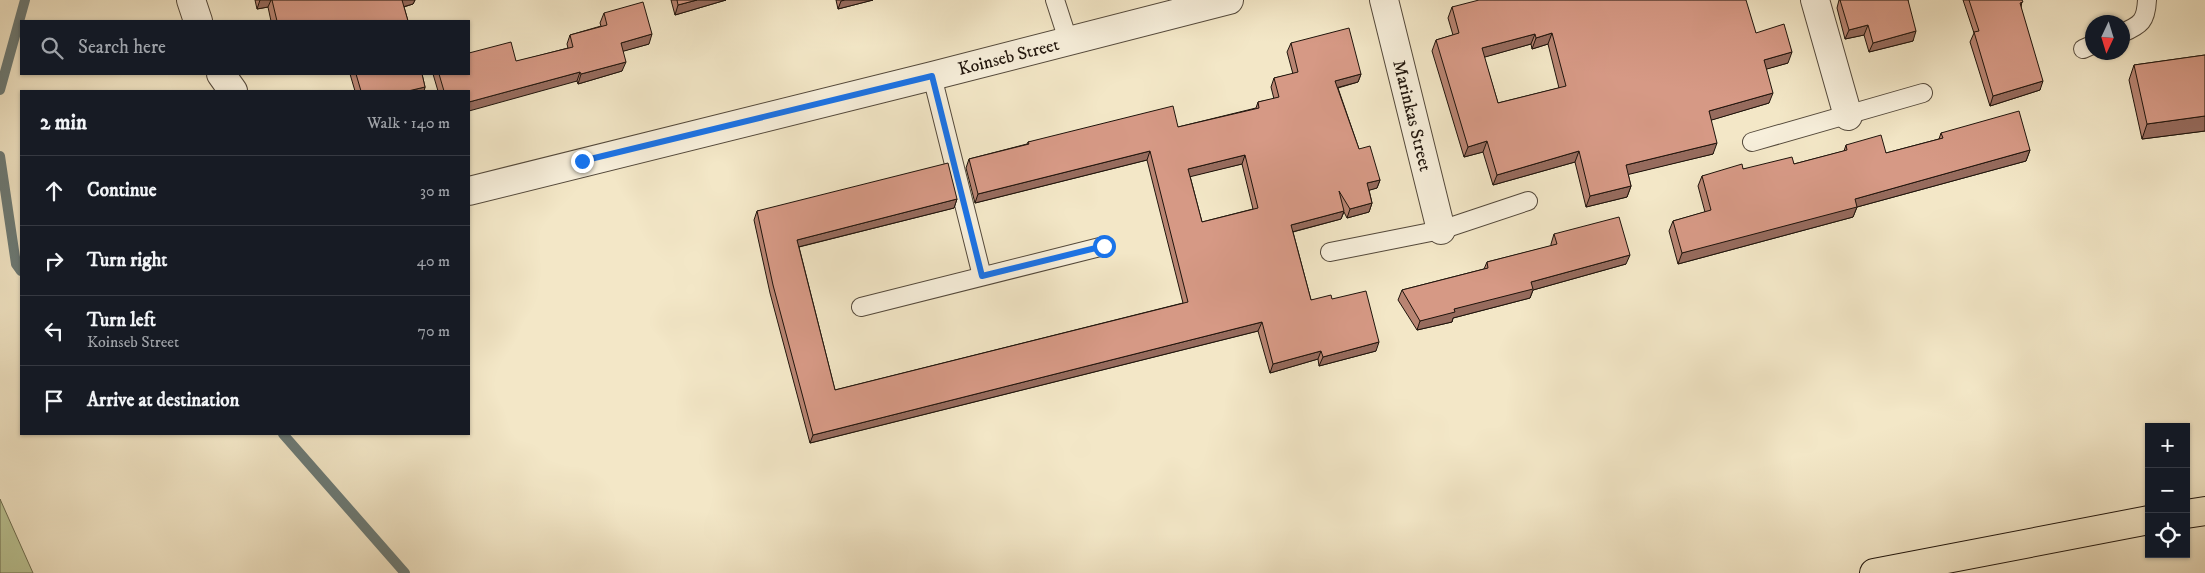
<!DOCTYPE html>
<html lang="en">
<head>
<meta charset="utf-8">
<style>
	:root { --surface:#171b24; --page:#20242c; --text:#f1f3f6; --muted:#9ea1a6; --line:#363941 }
	body { margin:0; font-family:"IM FELL DW Pica",serif; background:var(--page); color:var(--text) }
	.controls { position:absolute; right:15px; bottom:15px; display:grid; overflow:hidden; border-radius:0px; box-shadow:0 1px 4px #0004 }
	.controls button { width:45px; height:45px; display:grid; place-items:center; padding:0; border:0; border-bottom:1px solid var(--line); background:var(--surface); color:var(--text); font:25px sans-serif }
	.compass { position:absolute; left:2085px; top:15px; width:45px; height:45px; border-radius:50%; background:var(--surface); box-shadow:0 1px 4px #0004; rotate:184deg }
	.stop { position:absolute; width:15px; height:15px; margin:-11px; border:4px solid #1a73e8; border-radius:50%; background:#fff }
	.stop.end { background:#1a73e8; border-color:#fff; box-shadow:0 1px 5px #0008 }
	.list { margin:0; padding:0; list-style:none }
	h2 { display:flex; justify-content:space-between; align-items:center; height:65px; margin:0; padding:0 20px; font-size:21px }
	h2 small { font-size:16px; font-weight:400; color:var(--muted) }
	.list li { display:grid; grid-template-columns:32px 1fr auto; gap:15px; align-items:center; box-sizing:border-box; height:70px; padding:0 20px; border-top:1px solid var(--line) }
	.list b { display:block; font-size:19px; white-space:nowrap }
	.list p { margin:0; font-size:16px; white-space:nowrap; color:var(--muted) }
	.list em { font-size:16px; font-style:normal; color:var(--muted) }
	.icon { flex:none; width:28px; height:28px; fill:none; stroke:currentColor; stroke-width:2; stroke-linecap:round; stroke-linejoin:round }
	.map { position:relative; flex:none; width:2205px; height:573px; overflow:hidden }
	.search { position:absolute; background:var(--surface); box-shadow:0 1px 4px #0004; left:20px; top:20px; width:450px; height:55px; display:flex; align-items:center; gap:12px; box-sizing:border-box; padding:0 18px; border-radius:0px; color:var(--muted); font-size:19px }
	.panel { position:absolute; background:var(--surface); box-shadow:0 1px 4px #0004; left:20px; top:90px; width:450px; height:345px; border-radius:0px }
	.map>svg:first-child { display:block }
</style>
</head>
<body>
<div class="map">
<svg width="2205" height="573" viewBox="0 0 2205 573">
	<rect width="100%" height="100%" fill="#f3e7c7"/>
	<filter id="stains"><feTurbulence type="fractalNoise" baseFrequency=".004" numOctaves="4"/><feColorMatrix values="0 0 0 0 .2 0 0 0 0 .09 0 0 0 0 .02 0 0 0 .5 -.17"/></filter>
	<radialGradient id="worn" r=".72"><stop offset=".6" stop-color="#630" stop-opacity="0"/><stop offset="1" stop-color="#630" stop-opacity=".3"/></radialGradient>
	<!-- green -->
	<polygon fill="#bbc595" stroke="#6d6c50" points="0,499 33,573 0,573"/>
	<g fill="none" stroke-linecap="round" stroke-linejoin="round">
		<!-- stream -->
		<g stroke="#6b7a76" stroke-width="10">
			<polyline points="0,90 25,0"/>
			<polyline points="0,156 16,264 21,271"/>
			<polyline points="283,434 405,573"/>
		</g>
		<!-- lane casing -->
		<g stroke="#54493b" stroke-width="20">
			<g id="lane">
				<polyline points="1055,0 1068,40"/>
				<path d="M 2122,33 C 2141,25 2146,21 2147,0"/>
				<polyline points="2083,49 2092,45"/>
				<polyline points="932,76 982,276"/>
				<polyline points="1752,142 1923,93"/>
				<polyline points="1330,252 1441,230 1528,201"/>
				<polyline points="861,307 1104,246"/>
			</g>
		</g>
		<!-- street casing -->
		<g stroke="#54493b" stroke-width="30">
			<g id="street">
				<polyline points="191,0 198,21"/>
				<path id="s1" d="M 1384,0 L 1441,230"/>
				<polyline points="1815,0 1848,116"/>
				<polyline points="221,74 233,91"/>
				<path id="s2" d="M 469,191 L 932,76 L 1229,0"/>
			</g>
		</g>
		<!-- highway casing -->
		<g stroke="#1f140c" stroke-width="30">
			<g id="highway">
				<polyline points="2186,514 2205,511"/>
				<polyline points="1874,573 2149,520"/>
			</g>
		</g>
		<!-- lane -->
		<use href="#lane" stroke="#f7efdb" stroke-width="18"/>
		<!-- street -->
		<use href="#street" stroke="#f7efdb" stroke-width="28"/>
		<!-- highway -->
		<use href="#highway" stroke="#f3e7c7" stroke-width="28"/>
	</g>
	<!-- wall -->
	<g fill="#b88472" stroke="#1f140c" fill-rule="evenodd">
		<polygon points="255,0 415,0 413,4 404,7 408,21 271,21 268,7 257,9"/>
		<polygon points="671,0 726,0 675,15"/>
		<polygon points="836,0 873,0 838,9"/>
		<polygon points="1839,0 1908,0 1913,41 1869,52 1864,35 1845,39 1837,8"/>
		<polygon points="1963,0 2022,0 2021,8 2040,90 1990,106 1970,42 1974,33"/>
		<path d="M 1452,7 L 1756,33 L 1788,63 L 1766,69 L 1769,103 L 1711,120 L 1713,154 L 1628,174 L 1631,186 L 1627,197 L 1586,207 L 1575,162 L 1493,185 L 1483,152 L 1464,157 L 1432,51 L 1436,40 L 1453,35 L 1448,18 ZM 1531,44 L 1532,49 L 1548,44 L 1559,88 L 1498,103 L 1484,57 Z"/>
		<polygon points="604,13 649,44 623,51 622,71 578,84 577,81 469,91 438,91 433,74 469,74 568,48 567,44 570,35 601,26 600,23"/>
		<path d="M 1291,43 L 1361,74 L 1358,82 L 1338,88 L 1359,149 L 1380,180 L 1377,188 L 1369,190 L 1372,203 L 1369,212 L 1347,218 L 1344,212 L 1341,219 L 1293,232 L 1311,300 L 1332,299 L 1376,351 L 1319,366 L 1318,359 L 1270,373 L 1258,331 L 810,443 L 770,293 L 754,220 L 757,211 L 957,199 L 954,208 L 799,247 L 835,390 L 1183,303 L 1147,160 L 975,203 L 966,168 L 969,159 L 1027,144 L 1028,142 L 1178,127 L 1256,108 L 1258,102 L 1274,99 L 1271,87 L 1274,78 L 1293,74 L 1287,52 ZM 1242,164 L 1253,209 L 1202,222 L 1190,176 Z"/>
		<polygon points="2205,55 2205,131 2142,139 2129,80 2134,65"/>
		<polygon points="350,74 422,74 425,87 424,91 355,91"/>
		<polygon points="1941,133 2030,150 2026,161 1857,207 1853,217 1678,264 1669,231 1673,221 1705,212 1698,186 1702,176 1743,169 1794,164 1844,151 1846,145 1886,153 1939,139"/>
		<polygon points="1554,234 1626,264 1533,290 1530,298 1453,318 1452,322 1417,330 1398,300 1402,290 1484,269 1487,262 1551,246 1551,244"/>
	</g>
	<!-- shaded-wall -->
	<g fill="#966b5d" stroke="#1f140c">
		<polygon points="260,0 271,0 268,7 257,9"/>
		<polygon points="402,0 415,0 413,4 399,8"/>
		<polygon points="697,0 726,0 675,15 678,5"/>
		<polygon points="845,0 873,0 838,9 841,1"/>
		<polygon points="1868,25 1864,35 1845,39 1849,30"/>
		<polygon points="1916,31 1913,41 1869,52 1873,43"/>
		<polygon points="1552,33 1548,44 1532,49 1536,38"/>
		<polygon points="652,34 649,44 617,53 621,43"/>
		<polygon points="1535,34 1531,44 1478,59 1482,48"/>
		<polygon points="1792,52 1788,63 1760,71 1764,60"/>
		<polygon points="626,62 622,71 578,84 581,74"/>
		<polygon points="580,72 577,81 469,111 469,102"/>
		<polygon points="1361,74 1358,82 1332,89 1335,81"/>
		<polygon points="2043,81 2040,90 1990,106 1993,96"/>
		<polygon points="425,87 424,91 408,91"/>
		<polygon points="1773,93 1769,103 1705,122 1709,111"/>
		<polygon points="2205,116 2205,131 2142,139 2147,124"/>
		<polygon points="1487,141 1483,152 1464,157 1468,147"/>
		<polygon points="1717,143 1713,154 1622,176 1626,165"/>
		<polygon points="2030,150 2026,161 1857,207 1853,217 1678,264 1682,253 1855,199"/>
		<polygon points="1150,151 1147,160 975,203 978,194"/>
		<polygon points="1579,151 1575,162 1493,185 1497,175"/>
		<polygon points="1245,155 1242,164 1185,178 1188,169"/>
		<polygon points="1380,180 1377,188 1363,192 1367,183"/>
		<polygon points="1631,186 1627,197 1586,207 1590,196"/>
		<polygon points="957,199 954,208 794,248 797,240"/>
		<polygon points="1372,203 1369,212 1347,218 1350,209"/>
		<polygon points="1344,211 1341,219 1288,233 1291,225"/>
		<polygon points="1630,255 1626,264 1533,290 1530,298 1453,318 1452,322 1417,330 1420,321 1531,282"/>
		<polygon points="1262,322 1258,331 810,443 813,435"/>
		<polygon points="1379,342 1376,351 1319,366 1323,357"/>
		<polygon points="1321,351 1318,359 1270,373 1273,364"/>
	</g>
	<!-- building -->
	<g fill="#d69985" stroke="#1f140c" fill-rule="evenodd">
		<polygon points="272,0 402,0 408,21 277,21"/>
		<polygon points="677,0 697,0 678,5"/>
		<path d="M 1479,0 L 1746,0 L 1756,33 L 1784,24 L 1792,52 L 1764,60 L 1773,93 L 1709,111 L 1717,143 L 1626,165 L 1631,186 L 1590,196 L 1579,151 L 1497,175 L 1487,141 L 1468,147 L 1436,40 L 1459,33 L 1452,7 ZM 1552,33 L 1566,86 L 1498,103 L 1482,48 L 1535,34 L 1536,38 Z"/>
		<polygon points="1840,0 1908,0 1916,31 1873,43 1868,25 1849,30"/>
		<polygon points="1969,0 2022,0 2023,2 2020,3 2043,81 1993,96 1974,32 1979,31"/>
		<polygon points="643,2 652,34 621,43 626,62 581,74 580,72 469,102 469,91 444,91 439,74 469,74 469,53 511,42 516,61 573,47 570,35 607,25 604,13"/>
		<path d="M 1349,28 L 1361,74 L 1335,81 L 1359,149 L 1370,146 L 1380,180 L 1367,183 L 1372,203 L 1350,209 L 1339,191 L 1344,211 L 1291,225 L 1311,300 L 1331,295 L 1332,299 L 1366,291 L 1379,342 L 1323,357 L 1321,351 L 1273,364 L 1262,322 L 813,435 L 773,285 L 757,211 L 948,163 L 957,199 L 797,240 L 835,390 L 1188,302 L 1150,151 L 978,194 L 969,159 L 1029,144 L 1028,142 L 1173,106 L 1178,127 L 1259,108 L 1258,102 L 1279,97 L 1274,78 L 1298,72 L 1291,43 ZM 1245,155 L 1258,208 L 1202,222 L 1188,169 Z"/>
		<polygon points="2205,55 2205,116 2147,124 2134,65"/>
		<polygon points="356,74 422,74 425,87 408,91 361,91"/>
		<polygon points="2019,111 2030,150 1855,199 1857,207 1682,253 1673,221 1711,210 1702,176 1742,164 1743,169 1792,157 1794,164 1847,150 1846,145 1881,135 1886,153 1943,138 1941,133"/>
		<polygon points="1619,217 1630,255 1531,282 1533,289 1454,309 1455,312 1420,321 1402,290 1488,268 1487,262 1557,244 1554,234"/>
	</g>
	<g fill="none" stroke-linecap="round" stroke-linejoin="round">
		<!-- route -->
		<polyline stroke="#1a73e8" stroke-width="6" points="582,161 932,76 982,276 1104,246"/>
	</g>
	<g text-anchor="middle" stroke-width="4.5" stroke-linejoin="round" paint-order="stroke">
		<!-- street labels -->
		<g font-size="18" fill="#1f140c" stroke="#f7efdb">
			<text dy="6" stroke="none"><textPath href="#s2" startOffset="556">Koinseb Street</textPath></text>
			<text dy="6" stroke="none"><textPath href="#s1" startOffset="119">Marinkas Street</textPath></text>
		</g>
	</g>
	<rect width="100%" height="100%" filter="url(#stains)"/>
	<rect width="100%" height="100%" fill="url(#worn)"/>
</svg>
<div class="controls">
<button>+</button>
<button>−</button>
<button><svg class="icon" aria-label="locate" viewBox="0 0 24 24"><circle cx="12" cy="12" r="6"/><path d="M12 2v4M12 18v4M2 12h4M18 12h4"/></svg></button>
</div>
<svg class="compass" viewBox="-18 -18 36 36"><path d="M0-13l5 13h-10z" fill="#e53935"/><path d="M0 13l5-13h-10z" fill="#9ea1a6"/></svg>
<div class="stop" style="left:1104px;top:246px"></div>
<div class="stop end" style="left:582px;top:161px"></div>
<div class="search"><svg class="icon" aria-label="search" viewBox="0 0 24 24"><circle cx="10" cy="10" r="6"/><path d="M15 15l6 6"/></svg>Search here</div>
<section class="panel">
<h2>2 min<small>Walk · 140 m</small></h2>
<ul class="list">
<li><svg class="icon" aria-label="ahead" viewBox="0 0 24 24"><path d="M12 20V5M6 11l6-6 6 6"/></svg><div><b>Continue</b></div><em>30 m</em></li>
<li><svg class="icon" aria-label="right" viewBox="0 0 24 24"><path d="M7 20v-9h11M14 6l5 5-5 5"/></svg><div><b>Turn right</b></div><em>40 m</em></li>
<li><svg class="icon" aria-label="left" viewBox="0 0 24 24"><path d="M17 20v-9H6M10 6l-5 5 5 5"/></svg><div><b>Turn left</b><p>Koinseb Street</p></div><em>70 m</em></li>
<li><svg class="icon" aria-label="arrive" viewBox="0 0 24 24"><path d="M6 21V4h12l-3 4 3 4H6"/></svg><div><b>Arrive at destination</b></div></li>
</ul>
</section>
</div>
</body>
</html>
